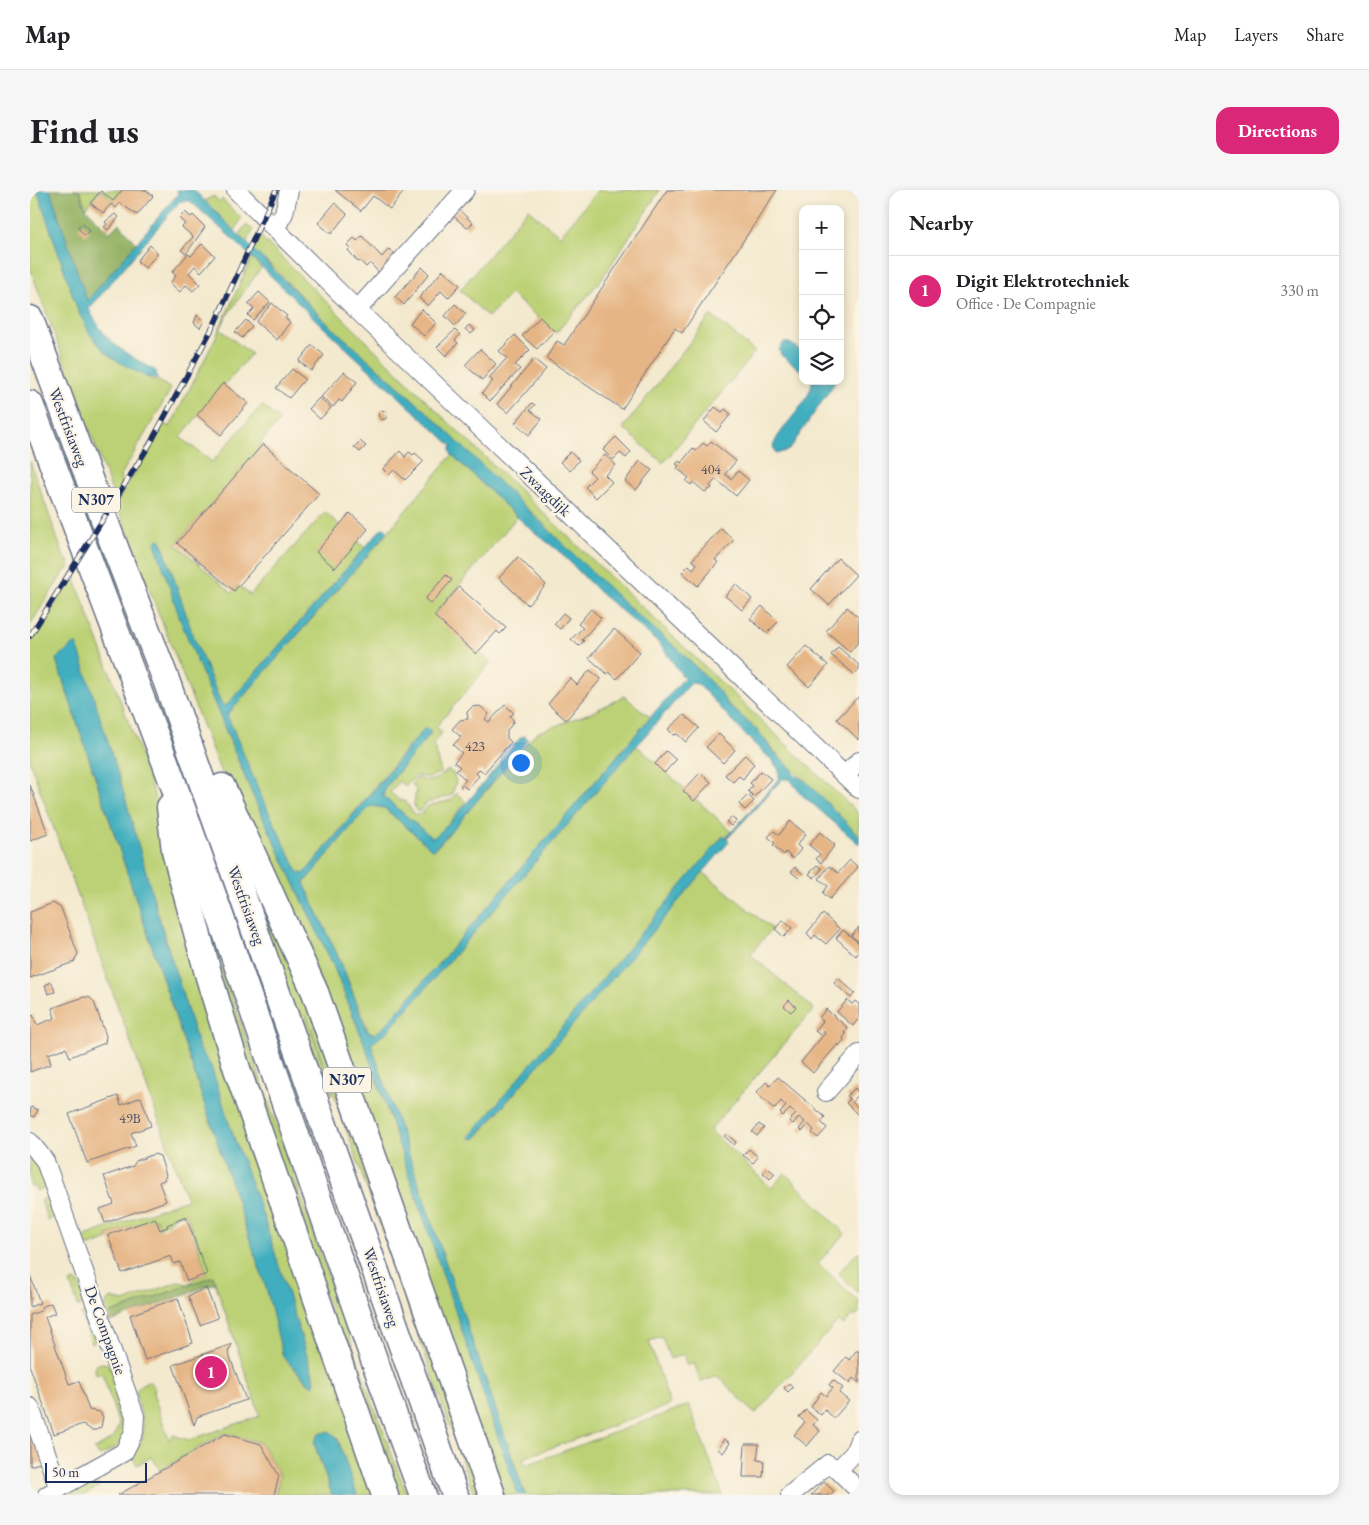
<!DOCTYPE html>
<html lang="en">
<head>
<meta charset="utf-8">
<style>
	:root { --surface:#fff; --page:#f6f6f6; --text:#202124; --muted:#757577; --line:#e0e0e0; --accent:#db2777 }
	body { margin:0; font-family:"EB Garamond",serif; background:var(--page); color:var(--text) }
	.controls { position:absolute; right:15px; top:15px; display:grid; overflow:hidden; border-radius:10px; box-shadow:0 2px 8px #0003 }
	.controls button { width:45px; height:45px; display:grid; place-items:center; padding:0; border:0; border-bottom:1px solid var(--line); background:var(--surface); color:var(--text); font:25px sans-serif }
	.scale { position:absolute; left:15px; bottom:12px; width:102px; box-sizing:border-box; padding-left:5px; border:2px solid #1b2f5e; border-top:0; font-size:14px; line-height:18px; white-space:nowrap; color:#1b2f5e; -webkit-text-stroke:4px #fcf5e5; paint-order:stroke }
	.you { position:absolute; left:490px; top:572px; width:18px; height:18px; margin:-12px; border:4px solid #fff; border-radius:50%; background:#1a73e8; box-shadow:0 0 0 8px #1a73e833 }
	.badge { display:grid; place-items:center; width:32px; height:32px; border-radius:50%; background:var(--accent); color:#fff; font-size:16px; font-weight:700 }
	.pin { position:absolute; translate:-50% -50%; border:2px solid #fff; box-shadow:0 1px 5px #0006 }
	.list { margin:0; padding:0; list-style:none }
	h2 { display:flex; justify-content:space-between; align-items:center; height:65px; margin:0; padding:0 20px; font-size:21px }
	h2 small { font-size:16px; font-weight:400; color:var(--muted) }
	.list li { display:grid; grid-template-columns:32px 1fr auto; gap:15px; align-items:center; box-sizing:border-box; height:70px; padding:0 20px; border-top:1px solid var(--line) }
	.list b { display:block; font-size:19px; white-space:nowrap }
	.list p { margin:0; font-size:16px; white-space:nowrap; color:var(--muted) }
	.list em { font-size:16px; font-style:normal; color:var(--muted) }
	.icon { flex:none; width:28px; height:28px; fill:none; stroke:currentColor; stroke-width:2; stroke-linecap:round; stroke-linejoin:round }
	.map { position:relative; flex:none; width:829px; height:1305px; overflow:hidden; border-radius:15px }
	header { display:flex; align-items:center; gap:30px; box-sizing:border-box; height:70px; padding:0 25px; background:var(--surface); border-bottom:1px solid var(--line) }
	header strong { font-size:24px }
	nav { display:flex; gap:28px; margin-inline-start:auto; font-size:18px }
	.intro { display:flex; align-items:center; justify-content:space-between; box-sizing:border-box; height:120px; padding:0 30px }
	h1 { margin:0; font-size:35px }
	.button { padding:12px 22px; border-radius:15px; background:var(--accent); color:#fff; font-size:18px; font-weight:700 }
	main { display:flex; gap:30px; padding:0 30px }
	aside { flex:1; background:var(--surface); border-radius:15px; box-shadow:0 2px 8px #0003 }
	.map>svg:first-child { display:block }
</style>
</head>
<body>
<header>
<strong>Map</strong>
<nav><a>Map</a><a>Layers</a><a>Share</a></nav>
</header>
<div class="intro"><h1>Find us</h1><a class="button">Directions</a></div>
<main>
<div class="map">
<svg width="829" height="1305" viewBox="0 0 829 1305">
	<rect width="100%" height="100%" fill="#fcf5e5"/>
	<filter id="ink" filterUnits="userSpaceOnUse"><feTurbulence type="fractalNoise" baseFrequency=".02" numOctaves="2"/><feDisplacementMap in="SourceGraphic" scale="10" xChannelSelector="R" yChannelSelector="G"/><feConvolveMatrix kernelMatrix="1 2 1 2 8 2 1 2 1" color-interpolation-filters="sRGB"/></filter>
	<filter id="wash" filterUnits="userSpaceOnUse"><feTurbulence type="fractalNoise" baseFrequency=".0096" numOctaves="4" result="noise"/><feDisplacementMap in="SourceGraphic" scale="20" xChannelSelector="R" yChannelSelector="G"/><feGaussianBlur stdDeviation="1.12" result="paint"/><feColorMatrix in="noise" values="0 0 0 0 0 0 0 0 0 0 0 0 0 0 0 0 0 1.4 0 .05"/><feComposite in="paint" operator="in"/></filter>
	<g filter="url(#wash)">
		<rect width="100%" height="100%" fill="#f3e9ce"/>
		<!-- green -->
		<g fill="#bcd174" stroke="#6c8069" fill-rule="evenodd">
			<polygon points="0,0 7,0 48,121 60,144 74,161 89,172 123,190 126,189 141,199 90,287 93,293 84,307 0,78"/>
			<polygon points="50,0 92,0 83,11 70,0 56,18"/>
			<polygon points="568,0 630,0 571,90 526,143 481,104 458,127 430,100 498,19 530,46"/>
			<polygon points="184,6 189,12 192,9 211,28 205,41 174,11"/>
			<polygon points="216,35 223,40 216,54 209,46"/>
			<polygon points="230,46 413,227 829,624 829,646 743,560 728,541 695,511 690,502 649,460 598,417 541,363 510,330 477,301 396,221 295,131 246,80 223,60"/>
			<polygon points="219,65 231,78 198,124 190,139 221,164 150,247 182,272 232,215 250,231 231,252 232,256 146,354 202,403 209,396 220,405 295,322 335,358 196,516 192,515 165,451 131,350 165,466 222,604 303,775 336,858 488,1305 466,1305 200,606 86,314 134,234 140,237 184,151 220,71"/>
			<polygon points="681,125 725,162 633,273 593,238"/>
			<polygon points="422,265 487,327 405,424 461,472 406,537 412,542 403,554 411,582 399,588 386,586 375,596 369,591 360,602 370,611 374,610 385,625 392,624 398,616 421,610 427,603 436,612 407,647 402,648 353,606 356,597 401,543 381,553 274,684 268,682 232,608 197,525 340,363"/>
			<polygon points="0,271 35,370 37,369 40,377 34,382 0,435"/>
			<path d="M 42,388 L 46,392 L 112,568 L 351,1305 L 327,1305 L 307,1247 L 284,1254 L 302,1305 L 245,1305 L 250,1286 L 231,1253 L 194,1243 L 130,1280 L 122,1267 L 107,1275 L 101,1264 C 124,1245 108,1223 106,1202 L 110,1195 L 119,1191 L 125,1198 L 123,1203 L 139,1250 L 143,1245 L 159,1250 L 230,1226 L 183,1086 L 78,1124 L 75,1118 L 77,1111 L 82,1108 L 94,1112 L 148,1092 L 159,1094 L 165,1088 L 177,1084 L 157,1025 C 145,1021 139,1034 130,1038 L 126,1028 L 77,1045 L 78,1049 L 60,1056 L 53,1054 L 55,1047 L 58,1045 L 157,1009 L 0,572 L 0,455 ZM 45,454 L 169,858 C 186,884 191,914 202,942 C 233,1024 259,1107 285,1191 L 279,1194 L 253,1167 L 237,1101 L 26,470 Z"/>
			<polygon points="594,506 621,528 355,836 345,844 338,841 312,775 274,693 325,632 341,616 354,618 403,660 409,655 506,543 565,521"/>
			<polygon points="606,555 701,641 695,648 693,647 439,947 446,948 673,682 742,739 720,764 784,819 680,940 741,998 755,983 815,1044 788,1073 829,1112 829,1123 825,1127 822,1125 814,1135 808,1131 725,1224 688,1186 671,1192 664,1173 657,1176 653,1164 640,1169 632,1147 619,1151 640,1215 493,1268 496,1275 659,1215 693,1305 495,1305 341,854 358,841 381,815"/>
			<path d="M 418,580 L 423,583 L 426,592 L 422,605 L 397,613 L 390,621 L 386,621 L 384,615 L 386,600 L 382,594 L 387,588 C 400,594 408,589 418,580 Z"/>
			<polygon points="199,636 245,722 455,1305 444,1305 276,824 302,904 293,907"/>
			<polygon points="170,714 335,1192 377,1305 364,1305 220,890"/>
			<polygon points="0,962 5,968 17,997 6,1001 4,995 0,997"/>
			<polygon points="20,1007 26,1025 18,1032 11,1010"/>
			<polygon points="829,1061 829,1102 828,1103 808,1083"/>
			<polygon points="44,1091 49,1093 55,1111 49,1118 40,1093"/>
			<polygon points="58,1123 68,1147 62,1154 51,1124"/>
			<polygon points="72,1173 79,1174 99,1234 90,1255 70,1266 64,1260 83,1248 89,1235 72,1183 66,1184 65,1179 67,1174"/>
			<polygon points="61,1290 70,1296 54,1305 35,1305"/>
		</g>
		<!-- forest -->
		<g fill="#95b366" stroke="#587162">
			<polygon points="20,0 50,0 54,16 79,43 89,33 106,53 57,112"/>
			<polygon points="183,1086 185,1093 80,1132 78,1124"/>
		</g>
		<!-- water -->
		<g fill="#41aebe" stroke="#2e6e8e">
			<path d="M 7,0 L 20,0 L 57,111 L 148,4 L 147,0 L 164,0 L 295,131 L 396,221 L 598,417 L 649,460 L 690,502 L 697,514 L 728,541 L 743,561 L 762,579 L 764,585 L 776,591 L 829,646 L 829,654 L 771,604 L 760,589 L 752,589 L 697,649 L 699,652 L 446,948 L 442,949 L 439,947 L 693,646 L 696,648 L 749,589 L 749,580 L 742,570 L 721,551 L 668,494 L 661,493 L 381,815 L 358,841 L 341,854 L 495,1305 L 488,1305 L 475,1268 L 336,858 L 303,775 L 222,604 L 151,432 L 125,353 L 128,349 L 131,350 L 165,451 L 192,515 L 196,516 L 352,338 L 356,339 L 357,343 L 352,349 L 197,525 L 232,608 L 268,682 L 274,684 L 395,538 L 399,539 L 401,543 L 356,597 L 353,606 L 402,648 C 413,646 478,562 491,547 L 495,546 L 498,549 L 425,637 L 403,660 L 354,618 L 341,616 L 325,632 L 274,693 L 312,775 L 337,841 L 345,844 L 355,836 L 654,488 L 629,453 L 568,401 L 531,363 L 498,337 L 422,265 L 420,260 L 422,256 L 291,135 L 206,52 L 160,11 L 150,11 L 59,119 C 77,155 93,161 126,181 L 127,188 L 116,187 L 89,172 L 74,161 L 60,144 L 48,121 Z"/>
			<polygon points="754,152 760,153 773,162 773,182 751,165 749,160"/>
			<path d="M 782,191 L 806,191 L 759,260 L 746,264 L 743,256 C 751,235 782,211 782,191 Z"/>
			<polygon points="45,454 47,454 91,593 133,742 169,858 181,876 202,942 234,1028 285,1191 283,1197 253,1167 237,1101 26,469"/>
			<polygon points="299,1241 307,1247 327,1305 302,1305 284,1252 289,1244"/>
		</g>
		<g id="blocks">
			<!-- building -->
			<g fill="#e6b585">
				<polygon points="92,0 116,0 123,6 107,25 90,13 86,18 81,14 73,23 60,13 71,1 83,11"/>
				<polygon points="305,0 375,0 360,19 343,6 331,21"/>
				<polygon points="637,0 747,0 652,143 645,138 592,219 516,168 527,151 534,155"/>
				<polygon points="305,13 317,24 301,44 288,33"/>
				<polygon points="428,19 443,33 437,38 422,25"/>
				<polygon points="155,22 161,27 163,25 175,37 156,64 151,60 163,47 152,37 155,34 149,28"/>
				<polygon points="85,24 89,27 78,40 74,37 77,34 75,32"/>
				<polygon points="53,34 60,41 55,46 48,38"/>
				<polygon points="332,46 352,67 359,59 366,66 349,83 340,73 336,77 330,71 328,72 318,60 320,58 317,55 324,48 327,51"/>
				<polygon points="172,54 185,66 171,82 165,76 159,83 170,94 163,101 156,95 150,102 140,93 146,86 142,82 158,64 161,66"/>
				<polygon points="120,55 128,63 115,78 107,71"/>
				<polygon points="392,77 399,84 374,115 365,107"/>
				<polygon points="413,80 430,95 418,108 411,101 398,116 389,108"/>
				<polygon points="229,102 240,112 223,130 218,125 224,119 218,114"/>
				<polygon points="242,113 257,126 255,128 260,132 247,150 226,132"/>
				<polygon points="425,114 436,124 425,136 415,126"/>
				<polygon points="392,119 406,133 394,146 380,133"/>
				<polygon points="167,125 174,131 170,138 164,133"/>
				<polygon points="510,127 524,141 507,159 492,146"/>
				<polygon points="216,130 222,136 212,148 205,142"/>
				<polygon points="439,135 445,140 441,144 435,139"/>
				<polygon points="425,140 430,145 425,150 428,153 416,166 407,157"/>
				<polygon points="485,145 500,160 485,175 490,179 460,211 452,203 463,191 459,188 477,168 469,161"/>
				<polygon points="282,155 294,165 281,181 269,171"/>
				<polygon points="450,159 466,174 452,190 435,175"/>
				<polygon points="504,169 516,179 478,223 467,214"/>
				<polygon points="262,179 275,189 259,208 246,198"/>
				<polygon points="314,182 327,192 312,212 309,210 303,217 291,207"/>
				<polygon points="193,193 218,213 191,245 167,225"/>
				<polygon points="289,208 301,218 290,229 279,219"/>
				<polygon points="502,213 505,215 500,220 512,229 499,245 485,233"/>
				<polygon points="685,217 692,222 695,219 701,224 686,242 674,231"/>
				<circle cx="353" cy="225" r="4.5"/>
				<polygon points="586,247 601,262 596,268 590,263 583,270 573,260"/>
				<polygon points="330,251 336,256 330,262 324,257"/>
				<polygon points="681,251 706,271 695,284 701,289 708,281 719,290 706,306 686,289 680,296 682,298 675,302 663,292 661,295 656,291 659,288 647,278 649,276 646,274 649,271 651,273 663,258 666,261 673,253 677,256"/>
				<polygon points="233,254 289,304 204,401 147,353"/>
				<polygon points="370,261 375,267 379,262 383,265 385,263 394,271 375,290 364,280 359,285 353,279"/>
				<polygon points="540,262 549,270 540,281 530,272"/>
				<polygon points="575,265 586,275 575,285 582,292 566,308 555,297 565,287 559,281"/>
				<polygon points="610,271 622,280 606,300 595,291"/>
				<polygon points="320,323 338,339 305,378 286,362"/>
				<polygon points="691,338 704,350 685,370 688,372 668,396 652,382 659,375 663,379 667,374 662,370"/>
				<polygon points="488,367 516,395 498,415 469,388"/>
				<polygon points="808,368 826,385 799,415 781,399"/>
				<polygon points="416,385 422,390 401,414 395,409"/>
				<polygon points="706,394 722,409 712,420 695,406"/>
				<polygon points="429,397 476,438 470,444 467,441 446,464 404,426"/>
				<polygon points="732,416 748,432 737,443 720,429"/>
				<polygon points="817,417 829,428 829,451 820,462 796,441"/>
				<polygon points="561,419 571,428 552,450 554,451 549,456 541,449 553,438 548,434"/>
				<polygon points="533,423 539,428 530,439 524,434"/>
				<polygon points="584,439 610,462 587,489 579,482 577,484 559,468"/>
				<polygon points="776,456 798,475 779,497 757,477"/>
				<polygon points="808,457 829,475 829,480 825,485 801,465"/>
				<polygon points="560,480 571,489 536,530 518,514 540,488 547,495"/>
				<polygon points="829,506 829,550 807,529"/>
				<polygon points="475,515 484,523 480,527 484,531 477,541 477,548 481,552 454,583 450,579 446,583 449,586 437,599 434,596 432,598 430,596 436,590 426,581 430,577 424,572 432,563 423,555 431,547 422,539 430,530 438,529 437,522 442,517 450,516 459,524 455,529 459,532"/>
				<polygon points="654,525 669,538 656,552 647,544 643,545 638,539"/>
				<polygon points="689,544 705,560 693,573 676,557"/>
				<polygon points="636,561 646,570 634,583 625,574"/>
				<polygon points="715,565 724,574 713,589 709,586 703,592 695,585"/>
				<polygon points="731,581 741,589 724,607 718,601 723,596 720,593"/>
				<polygon points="670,583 681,592 664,611 653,601"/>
				<polygon points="0,595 18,644 0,651"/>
				<polygon points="718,605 724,611 715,620 709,614"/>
				<polygon points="701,627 706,631 701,636 696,632"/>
				<polygon points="760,631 776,644 767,655 771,659 763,669 756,662 754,665 743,655 745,653 738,647 744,641 749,645"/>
				<polygon points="790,642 805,655 791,673 786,669 790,664 779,655"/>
				<polygon points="820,670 828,677 800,709 793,703 798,696 789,689 799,676 808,683"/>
				<polygon points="787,675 792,679 784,688 779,684"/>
				<polygon points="765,677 773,684 769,688 761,682"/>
				<polygon points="23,713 31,718 48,764 44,772 0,788 0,722"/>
				<polygon points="793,724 810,739 796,754 785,745 782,749 777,743"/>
				<polygon points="753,730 762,738 754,747 745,739"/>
				<polygon points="829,737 829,752 821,746"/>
				<polygon points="813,740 829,753 829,762 826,766 806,748"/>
				<polygon points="808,788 825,803 821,808 804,793"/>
				<polygon points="22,792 25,802 18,804 15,795"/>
				<polygon points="54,807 59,807 64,812 76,846 75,853 40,867 36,858 18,864 21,874 0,882 0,826 3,825 7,835 25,828 22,818"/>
				<polygon points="759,810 766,817 761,822 754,816"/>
				<polygon points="817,810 822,814 825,811 829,814 829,828 823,836 807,822"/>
				<polygon points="796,819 818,838 814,843 816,844 813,848 814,850 809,856 808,854 783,883 771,872 795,843 793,841 790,845 785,841 793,831 789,828"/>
				<polygon points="748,887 795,927 791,932 797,938 788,948 782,943 784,940 778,934 772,942 769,939 775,932 769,927 763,934 759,931 766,924 760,919 753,926 750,923 756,916 751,911 744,919 726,903 736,892 740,896"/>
				<polygon points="825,898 829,904 822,912 829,918 829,926 816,913 820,909 817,906"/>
				<polygon points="88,906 91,915 111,907 121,936 101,943 106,956 57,973 39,924"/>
				<polygon points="1,917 8,920 4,927 0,925"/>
				<polygon points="729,934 734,938 727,946 722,942"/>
				<polygon points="696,944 706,952 704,955 694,946"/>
				<polygon points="719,959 728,967 723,973 713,965"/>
				<polygon points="124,964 130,966 136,985 134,990 129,992 136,1011 75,1033 70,1019 84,1014 74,986 103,976 106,971"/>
				<polygon points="738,978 745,984 740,989 733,983"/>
				<polygon points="156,1027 177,1084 157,1091 150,1072 144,1074 141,1066 92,1083 78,1045 125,1028 130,1040 138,1037 137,1035"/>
				<polygon points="0,1085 10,1113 0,1117"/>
				<polygon points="176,1098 188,1128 170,1135 158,1106"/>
				<polygon points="148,1108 163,1153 115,1170 100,1125"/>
				<polygon points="21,1113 25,1123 15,1127 39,1194 49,1191 59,1220 70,1222 73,1227 71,1237 66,1240 61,1240 53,1234 24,1244 0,1177 0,1125 13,1120 11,1117"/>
				<polygon points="202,1154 198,1162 216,1210 167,1227 164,1235 143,1175"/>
				<polygon points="826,1161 829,1161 829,1193 823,1188 819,1193 804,1181 816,1167 819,1170"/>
				<polygon points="803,1190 813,1198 809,1203 819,1211 804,1228 795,1220 791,1225 781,1217 791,1202 796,1206 803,1198 799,1195"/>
				<polygon points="759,1193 763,1197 758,1202 754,1198"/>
				<polygon points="776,1220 787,1230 783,1235 790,1241 777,1256 764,1245 775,1232 769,1227"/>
				<polygon points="0,1236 13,1272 0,1276"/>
				<polygon points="195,1244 231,1254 249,1286 244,1305 88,1305"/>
				<polygon points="694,1249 700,1253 693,1263 688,1259"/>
				<polygon points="715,1254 729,1254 727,1270 734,1271 733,1287 713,1287"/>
				<polygon points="794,1292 804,1301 800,1305 781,1305"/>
			</g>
		</g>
	</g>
	<g filter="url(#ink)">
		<use href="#blocks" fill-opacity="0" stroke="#677085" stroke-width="1"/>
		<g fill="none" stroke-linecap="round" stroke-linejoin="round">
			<!-- minor casing -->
			<g stroke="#677085" stroke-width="20">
				<g id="minor">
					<polyline points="206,0 327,120 829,599"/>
					<polyline points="245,39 254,23 259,0"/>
					<polyline points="327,120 435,0"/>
					<polyline points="815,585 829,571"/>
					<polyline points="796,902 829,864"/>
					<polyline points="0,952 15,971 105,1226 104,1242 94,1262 17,1305"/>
					<polyline points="0,1217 29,1299"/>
					<polyline points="808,1280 824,1263 829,1250"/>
					<polyline points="760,1305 798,1274 808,1280 829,1301"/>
				</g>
			</g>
			<!-- highway casing -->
			<g stroke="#677085" stroke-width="29">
				<g id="highway">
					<polyline points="0,129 74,329 136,490 425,1305"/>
					<path d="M 0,214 C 45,334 91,454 136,574 C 225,817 303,1063 393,1305"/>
					<polyline points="192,597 285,802 462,1305"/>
					<polyline points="140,617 145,661 179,787 207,879 355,1305"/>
				</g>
			</g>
			<!-- minor -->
			<use href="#minor" stroke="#fff" stroke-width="18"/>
			<!-- highway -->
			<use href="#highway" stroke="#fff" stroke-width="26"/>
			<!-- rail casing -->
			<g stroke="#1b2f5e" stroke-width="5.5">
				<polyline id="rail" points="0,446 120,254 184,135 246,0"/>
			</g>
			<!-- rail -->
			<use href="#rail" stroke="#fcf5e5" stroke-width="4" stroke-dasharray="11" stroke-linecap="butt"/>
		</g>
	</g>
	<g text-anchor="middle" stroke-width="4.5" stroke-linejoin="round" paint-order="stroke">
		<!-- number labels -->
		<g font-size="14" fill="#4e5068">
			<text x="681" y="284">404</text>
			<text x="445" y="561">423</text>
			<text x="100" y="933">49B</text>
		</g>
		<!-- shield labels -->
		<g fill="#fcf5e5" stroke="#5e6a86" stroke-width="1">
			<rect x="42" y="297.5" width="48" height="25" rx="4"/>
			<rect x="293" y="877.5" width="48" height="25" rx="4"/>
		</g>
		<g font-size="15" font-weight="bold" fill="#1b2f5e">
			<text x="66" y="315">N307</text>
			<text x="317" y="895">N307</text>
		</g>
		<!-- street labels -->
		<g font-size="16" fill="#1b2f5e" stroke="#fcf5e5">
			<text transform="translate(39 237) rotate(69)" y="6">Westfrisiaweg</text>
			<text transform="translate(516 301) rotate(44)" y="6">Zwaagdijk</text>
			<text transform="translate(217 715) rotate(70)" y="6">Westfrisiaweg</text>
			<text transform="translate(352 1097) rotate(71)" y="6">Westfrisiaweg</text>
			<text transform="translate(76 1140) rotate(70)" y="6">De Compagnie</text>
		</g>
	</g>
</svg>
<div class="controls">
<button>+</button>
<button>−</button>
<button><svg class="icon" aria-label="locate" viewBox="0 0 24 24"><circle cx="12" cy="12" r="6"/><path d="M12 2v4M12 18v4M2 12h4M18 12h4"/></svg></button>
<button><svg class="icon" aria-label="layers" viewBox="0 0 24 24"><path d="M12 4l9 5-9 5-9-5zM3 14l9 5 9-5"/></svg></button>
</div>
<div class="scale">50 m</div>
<div class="you"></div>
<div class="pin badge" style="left:181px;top:1182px">1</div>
</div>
<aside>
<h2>Nearby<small></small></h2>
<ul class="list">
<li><span class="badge">1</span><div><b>Digit Elektrotechniek</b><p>Office · De Compagnie</p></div><em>330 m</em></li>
</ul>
</aside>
</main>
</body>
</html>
